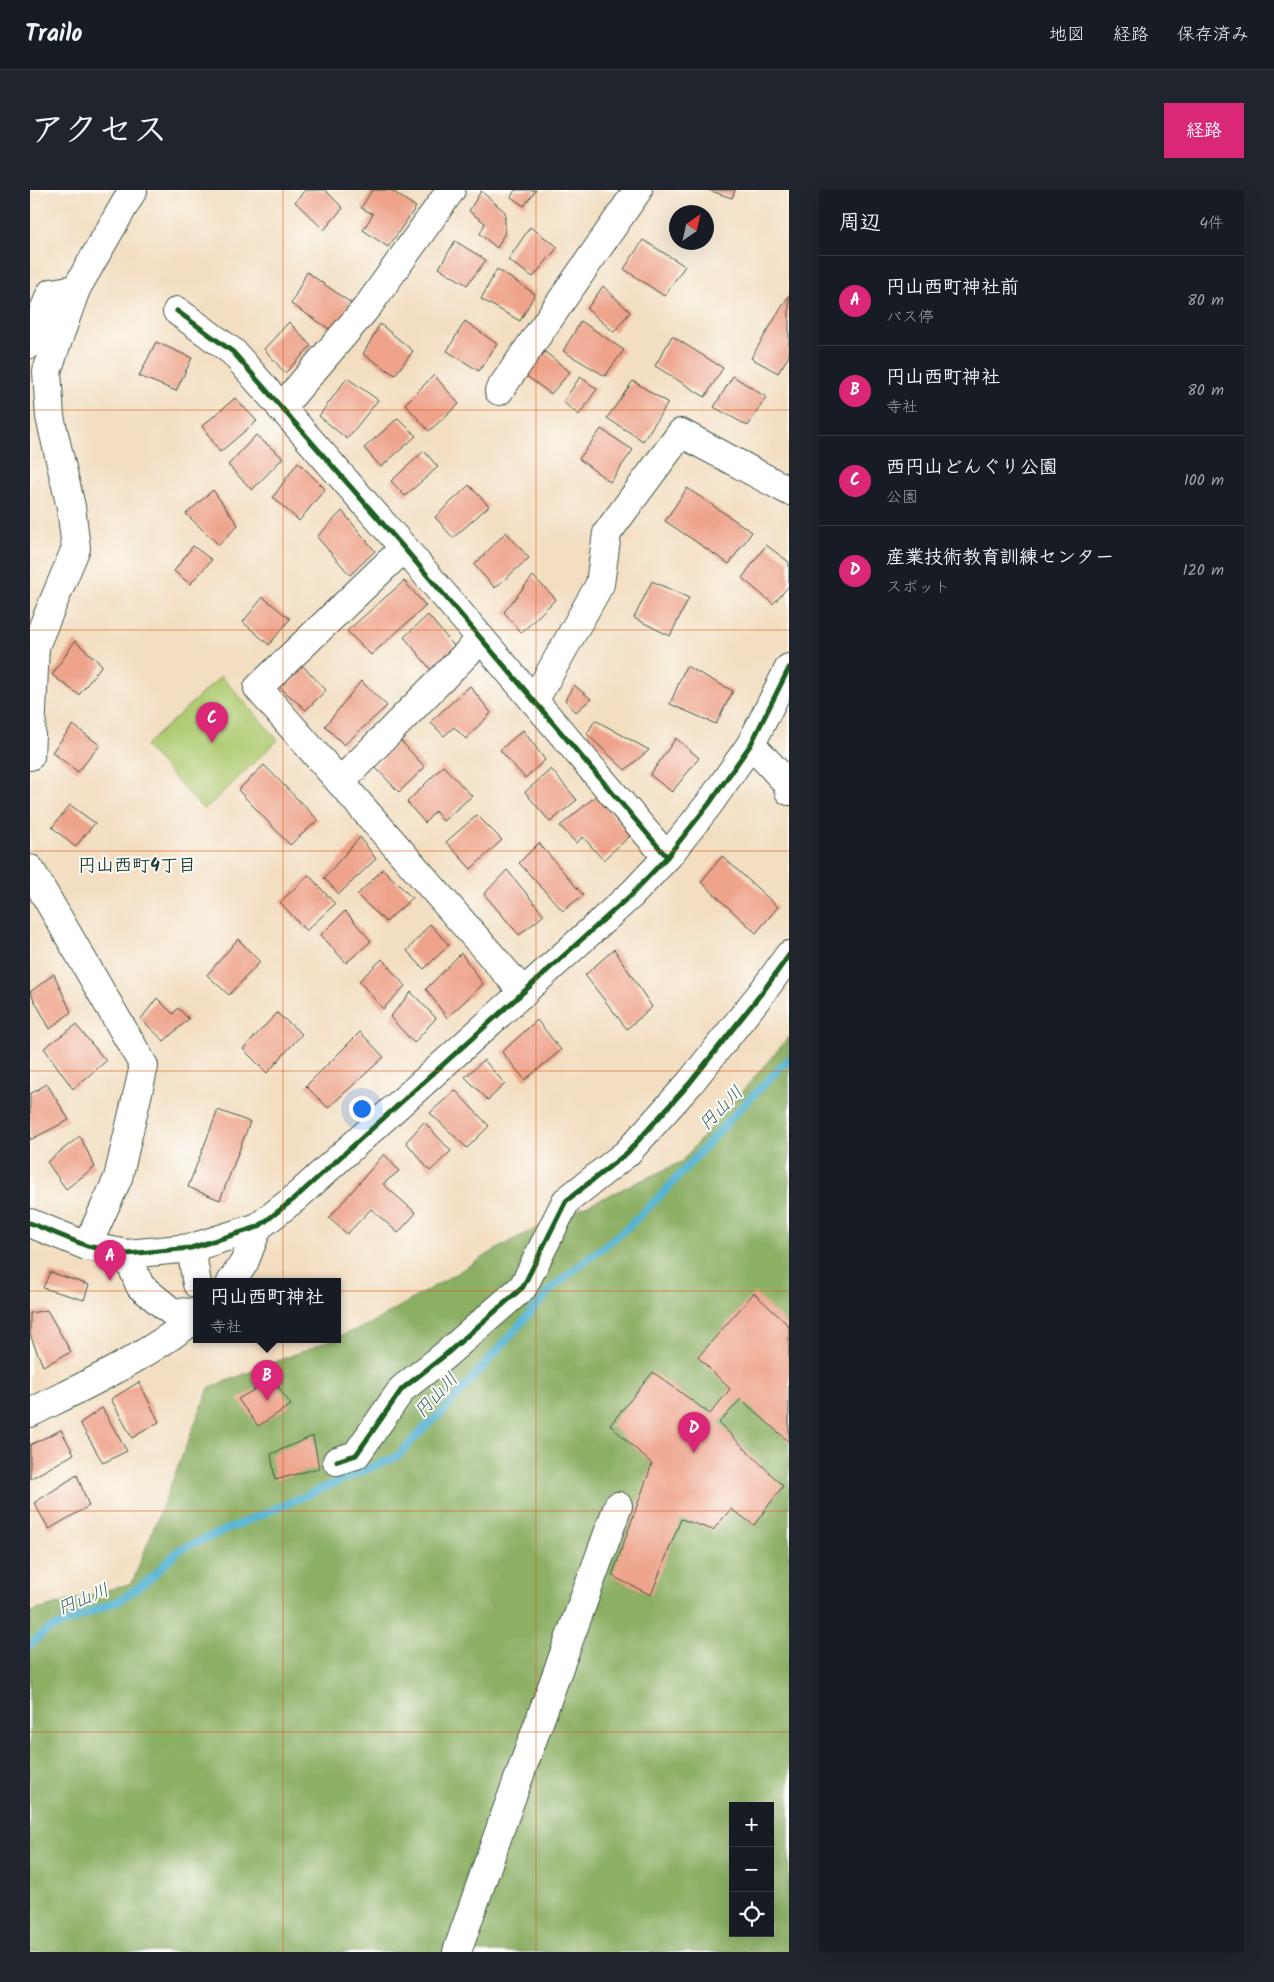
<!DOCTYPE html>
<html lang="ja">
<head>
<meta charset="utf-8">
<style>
	:root { --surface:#171b24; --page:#20242c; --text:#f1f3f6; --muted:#9ea1a6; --line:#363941; --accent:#db2777 }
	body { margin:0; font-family:Kalam,"Klee One",sans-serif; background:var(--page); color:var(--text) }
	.controls { position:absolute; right:15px; bottom:15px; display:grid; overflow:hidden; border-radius:0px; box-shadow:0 5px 20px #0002 }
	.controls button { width:45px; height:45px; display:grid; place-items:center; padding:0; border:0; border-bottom:1px solid var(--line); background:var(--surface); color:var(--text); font:25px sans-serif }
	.compass { position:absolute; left:639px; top:15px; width:45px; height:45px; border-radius:50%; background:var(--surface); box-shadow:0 5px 20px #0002; rotate:34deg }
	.you { position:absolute; left:331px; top:918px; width:18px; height:18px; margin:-12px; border:4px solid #fff; border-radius:50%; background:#1a73e8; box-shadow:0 0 0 8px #1a73e833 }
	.badge { display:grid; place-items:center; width:32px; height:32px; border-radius:50%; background:var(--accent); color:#fff; font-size:16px; font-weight:700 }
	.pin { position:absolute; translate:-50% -41px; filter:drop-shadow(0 1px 2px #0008) }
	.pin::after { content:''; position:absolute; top:26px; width:18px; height:15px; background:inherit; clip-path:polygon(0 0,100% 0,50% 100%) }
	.popup { position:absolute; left:163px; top:1088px; width:148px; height:65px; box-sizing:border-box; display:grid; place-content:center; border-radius:0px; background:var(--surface); filter:drop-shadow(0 1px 4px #0005); font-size:16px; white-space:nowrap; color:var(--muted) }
	.popup b { font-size:19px; color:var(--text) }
	.popup::after { content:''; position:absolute; left:50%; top:100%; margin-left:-10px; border:10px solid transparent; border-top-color:var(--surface) }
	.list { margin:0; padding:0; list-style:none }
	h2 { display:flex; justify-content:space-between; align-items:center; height:65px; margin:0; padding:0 20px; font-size:21px }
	h2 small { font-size:16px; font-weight:400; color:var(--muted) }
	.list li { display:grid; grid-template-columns:32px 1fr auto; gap:15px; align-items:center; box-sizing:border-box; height:90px; padding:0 20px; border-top:1px solid var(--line) }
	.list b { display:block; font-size:19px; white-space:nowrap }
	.list p { margin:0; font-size:16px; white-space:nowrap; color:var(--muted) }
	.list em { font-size:16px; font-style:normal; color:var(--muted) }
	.icon { flex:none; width:28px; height:28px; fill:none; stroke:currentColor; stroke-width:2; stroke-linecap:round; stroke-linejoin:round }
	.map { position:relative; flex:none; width:759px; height:1762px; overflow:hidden; border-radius:0px }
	header { display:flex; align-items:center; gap:30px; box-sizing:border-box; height:70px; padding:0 25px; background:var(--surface); border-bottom:1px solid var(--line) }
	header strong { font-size:24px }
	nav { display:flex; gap:28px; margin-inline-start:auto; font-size:18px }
	.intro { display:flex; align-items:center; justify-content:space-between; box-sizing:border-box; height:120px; padding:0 30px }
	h1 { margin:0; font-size:35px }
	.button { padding:12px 22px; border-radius:0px; background:var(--accent); color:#fff; font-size:18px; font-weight:700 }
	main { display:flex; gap:30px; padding:0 30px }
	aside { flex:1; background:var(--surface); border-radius:0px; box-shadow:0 5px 20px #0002 }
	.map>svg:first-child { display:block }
</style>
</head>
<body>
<header>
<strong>Trailo</strong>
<nav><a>地図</a><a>経路</a><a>保存済み</a></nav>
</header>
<div class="intro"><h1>アクセス</h1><a class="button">経路</a></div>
<main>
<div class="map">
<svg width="759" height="1762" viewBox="0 0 759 1762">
	<rect width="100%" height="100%" fill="#fdfcf7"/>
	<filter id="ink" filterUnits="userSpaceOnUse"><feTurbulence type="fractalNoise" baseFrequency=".02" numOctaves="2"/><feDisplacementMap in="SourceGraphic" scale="10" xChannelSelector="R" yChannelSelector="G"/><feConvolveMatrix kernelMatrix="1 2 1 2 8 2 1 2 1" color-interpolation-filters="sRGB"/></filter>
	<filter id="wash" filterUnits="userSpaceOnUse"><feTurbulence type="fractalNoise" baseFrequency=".0096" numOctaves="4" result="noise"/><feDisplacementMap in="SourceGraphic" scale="20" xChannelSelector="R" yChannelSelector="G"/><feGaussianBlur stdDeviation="1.12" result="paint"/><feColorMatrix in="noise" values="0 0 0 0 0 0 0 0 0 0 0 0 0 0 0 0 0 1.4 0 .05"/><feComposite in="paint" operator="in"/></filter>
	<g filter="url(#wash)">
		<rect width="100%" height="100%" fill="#f3dec1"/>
		<!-- green -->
		<polygon fill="#afcb71" stroke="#678452" points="191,486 248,550 174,620 115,556"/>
		<!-- forest -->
		<path fill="#8baf63" stroke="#55764c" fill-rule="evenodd" d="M 759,847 L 759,1762 L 0,1762 L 0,1422 L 102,1393 L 179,1198 L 301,1150 L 307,1150 L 307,1147 L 340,1134 L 486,1048 L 651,972 ZM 703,1616 L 740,1616 L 740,1743 L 703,1743 Z"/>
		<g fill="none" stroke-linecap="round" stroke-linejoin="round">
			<!-- stream -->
			<polyline stroke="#54b3d2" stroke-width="8" points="0,1455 16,1441 92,1409 120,1389 149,1360 368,1266 396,1236 413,1222 523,1097 598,1037 634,1002 702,927 759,869"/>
		</g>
		<g id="blocks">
			<!-- building -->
			<g fill="#eea38a">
				<polygon points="275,0 295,0 313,18 294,40 265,12"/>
				<polygon points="342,0 361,0 386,17 358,57 333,40 343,24 331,18"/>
				<polygon points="485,0 506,0 494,16 481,7"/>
				<polygon points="678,0 705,0 702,8"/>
				<polygon points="451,1 475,22 475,42 467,58 450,44 455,33 439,21"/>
				<polygon points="500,37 528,57 503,87 478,70"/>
				<polygon points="613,50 655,76 634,106 594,79"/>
				<polygon points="425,51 456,70 437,95 409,78"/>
				<polygon points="467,79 505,104 490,131 451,109"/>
				<polygon points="277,82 321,113 304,142 261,114"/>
				<polygon points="573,96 600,122 584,142 557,119"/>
				<polygon points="759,105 759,166 748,183 721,168"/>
				<polygon points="435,131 467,154 449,181 417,161"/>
				<polygon points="551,131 594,160 575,186 533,161"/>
				<polygon points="259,132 281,156 255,183 234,159"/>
				<polygon points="350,134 383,161 365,185 333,164"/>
				<polygon points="642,146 693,178 675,207 625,176"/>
				<polygon points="126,152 162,168 146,201 109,186"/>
				<polygon points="515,162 540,182 521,204 495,185"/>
				<polygon points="404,185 429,214 399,241 375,214"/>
				<polygon points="703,186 736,207 718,236 684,217"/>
				<polygon points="550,187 567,199 549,225 533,212"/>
				<polygon points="317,188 348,210 317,249 289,226"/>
				<polygon points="603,191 638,213 613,251 577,228"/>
				<polygon points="205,208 227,231 190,262 172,236"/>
				<polygon points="368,228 386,246 351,277 334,258"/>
				<polygon points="571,239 603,260 580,292 549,269"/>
				<polygon points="226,245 253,268 222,300 198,275"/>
				<polygon points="394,261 408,277 375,306 361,291"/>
				<polygon points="268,272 295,299 269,331 243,307"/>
				<polygon points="439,295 459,316 423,348 405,327"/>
				<polygon points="657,298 722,342 699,374 635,331"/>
				<polygon points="183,300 208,335 189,355 156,324"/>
				<polygon points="312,321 345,361 320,385 287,347"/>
				<polygon points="476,342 499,368 465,398 444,375"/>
				<polygon points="736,355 759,372 759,396 743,414 712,388"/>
				<polygon points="163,356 182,370 160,394 144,381"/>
				<polygon points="503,386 526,409 491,443 474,422"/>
				<polygon points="374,391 396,416 341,465 317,441"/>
				<polygon points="622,391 659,408 640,446 604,428"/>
				<polygon points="233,407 260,429 239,455 213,432"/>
				<polygon points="398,425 429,462 403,482 374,447"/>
				<polygon points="45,451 72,475 49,505 22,485"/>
				<polygon points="271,474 296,500 276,520 247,495"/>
				<polygon points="656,476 703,501 686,534 640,514"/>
				<polygon points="331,491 357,516 314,555 295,536"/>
				<polygon points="544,495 561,509 546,522 535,510"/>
				<polygon points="440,496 461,523 436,549 424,537 414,546 400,532"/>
				<polygon points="565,530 619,560 595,580 557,544"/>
				<polygon points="43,535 70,555 48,582 22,562"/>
				<polygon points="493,540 515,570 495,588 470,560"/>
				<polygon points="646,548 669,568 642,602 620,585"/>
				<polygon points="370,550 395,577 369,602 345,577"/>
				<polygon points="234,575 288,630 260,655 208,600"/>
				<polygon points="413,576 442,606 413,631 405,621 395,633 377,612"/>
				<polygon points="521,579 547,610 520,632 495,602"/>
				<polygon points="566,606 600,646 573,670 553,647 546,653 530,636"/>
				<polygon points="40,615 65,633 45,657 22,637"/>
				<polygon points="447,625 472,650 441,679 416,652"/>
				<polygon points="330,647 346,669 309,704 294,688"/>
				<polygon points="509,653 553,705 533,721 489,673"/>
				<polygon points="692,666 748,717 726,743 671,692"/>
				<polygon points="353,679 382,708 356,732 327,705"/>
				<polygon points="477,680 514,725 489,745 454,704"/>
				<polygon points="279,685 305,714 276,741 250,712"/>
				<polygon points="315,721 341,751 316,773 291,745"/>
				<polygon points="400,734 419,755 394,779 377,761"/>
				<polygon points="208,749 230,772 199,805 177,785"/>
				<polygon points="584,759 622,817 597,839 555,785"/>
				<polygon points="431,763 453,794 417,828 396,799"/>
				<polygon points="352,769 375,796 353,819 329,791"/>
				<polygon points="24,784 41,822 20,839 0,802"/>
				<polygon points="381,802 406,828 384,853 360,827"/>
				<polygon points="127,808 143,824 148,818 159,829 134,851 111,829"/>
				<polygon points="247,823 272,844 237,883 213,859"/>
				<polygon points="507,830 531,860 495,890 472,862"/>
				<polygon points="46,835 76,871 43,899 14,858"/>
				<polygon points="330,842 354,867 298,918 276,896"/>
				<polygon points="454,870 475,894 458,910 435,887"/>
				<polygon points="17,894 39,930 0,950 0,904"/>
				<polygon points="425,900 459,936 437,958 400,923"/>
				<polygon points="188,920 220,932 190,1010 158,997"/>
				<polygon points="394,932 421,961 400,981 376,952"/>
				<polygon points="50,946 65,977 36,999 17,972"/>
				<polygon points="354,964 369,981 353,994 386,1023 368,1043 341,1019 317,1044 299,1028"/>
				<polygon points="20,1082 59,1095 54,1110 13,1098"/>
				<polygon points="724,1103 759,1136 759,1252 711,1209 689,1233 753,1296 724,1335 701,1319 683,1340 651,1329 621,1405 582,1386 622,1274 580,1235 623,1182 680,1224 700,1199 668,1167"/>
				<polygon points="17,1120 41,1162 13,1176 0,1145 0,1123"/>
				<polygon points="243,1189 261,1215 228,1236 208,1209"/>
				<polygon points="109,1192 129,1232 102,1248 81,1209"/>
				<polygon points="72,1218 97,1261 73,1273 50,1233"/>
				<polygon points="31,1240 44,1264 0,1289 0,1255"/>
				<polygon points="283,1246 289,1278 245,1290 241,1264"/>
				<polygon points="47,1285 59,1316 19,1339 4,1313"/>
			</g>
		</g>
	</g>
	<g filter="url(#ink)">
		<use href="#blocks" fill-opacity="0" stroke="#3f5549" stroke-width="1"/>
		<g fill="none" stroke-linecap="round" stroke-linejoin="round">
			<!-- minor casing -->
			<g stroke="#3f5549" stroke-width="30">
				<g id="minor">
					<polyline points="147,121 203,162 374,358 637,667"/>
					<polyline points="0,154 21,103 46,99 103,0"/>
					<polyline points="469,201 608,0"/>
					<polyline points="251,218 338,116 421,0"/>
					<polyline points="374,358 228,498 494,803"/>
					<polyline points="504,511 570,394 577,343 651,243 759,301"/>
					<polyline points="721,554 756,592 759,601"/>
					<polyline points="0,566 5,456 46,358 41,317 20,227 17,181 46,99"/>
					<polyline points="310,592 451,449"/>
					<polyline points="0,679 114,876 88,988 57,1056"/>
					<polyline points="0,1033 57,1056 97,1064 161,1058 228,1037 264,1009 602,704 637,667 679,614 721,554 759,478"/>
					<polyline points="161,1058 167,1094"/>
					<polyline points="97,1064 110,1096 142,1122 167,1123"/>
					<polyline points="201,1092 214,1073 228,1037"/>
					<path d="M 0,1223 C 58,1194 116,1167 167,1127"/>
					<polyline points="307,1271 326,1265 372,1199 414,1166 493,1097 536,1011 597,963 659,894 734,800 759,765"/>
					<polyline points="427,1762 474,1628 588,1316"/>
				</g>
			</g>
			<!-- minor -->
			<use href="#minor" stroke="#fff" stroke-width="28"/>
			<!-- cycleway casing -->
			<g stroke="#fdfcf7" stroke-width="8">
				<g id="cycleway">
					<polyline points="147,121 203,162 374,358 637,667"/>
					<polyline points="0,1033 57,1056 97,1064 161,1058 228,1037 264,1009 602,704 637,667 679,614 721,554 759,478"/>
					<polyline points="307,1271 326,1265 372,1199 414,1166 493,1097 536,1011 597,963 659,894 734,800 759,765"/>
				</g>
			</g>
			<!-- cycleway -->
			<use href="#cycleway" stroke="#1b5e20" stroke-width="5"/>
		</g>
	</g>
	<!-- grid -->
	<path fill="none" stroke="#d45610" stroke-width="1" stroke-opacity="0.55" d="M 253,0 L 253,1762M 506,0 L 506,1762M 0,220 L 759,220M 0,440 L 759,440M 0,661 L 759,661M 0,881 L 759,881M 0,1101 L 759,1101M 0,1321 L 759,1321M 0,1542 L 759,1542"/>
	<g text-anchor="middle" stroke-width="4" stroke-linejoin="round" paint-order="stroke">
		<!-- neighbourhood labels -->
		<g font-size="18" font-weight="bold" fill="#1f3d34" stroke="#fdfcf7">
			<text x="107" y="681">円山西町4丁目</text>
		</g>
		<!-- water labels -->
		<g font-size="18" font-style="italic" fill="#2f6063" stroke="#fdfcf7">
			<text transform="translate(691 918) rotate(-46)" y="6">円山川</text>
			<text transform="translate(406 1205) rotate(-47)" y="6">円山川</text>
			<text transform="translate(53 1409) rotate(-23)" y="6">円山川</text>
		</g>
	</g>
</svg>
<div class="controls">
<button>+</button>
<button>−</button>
<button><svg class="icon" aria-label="locate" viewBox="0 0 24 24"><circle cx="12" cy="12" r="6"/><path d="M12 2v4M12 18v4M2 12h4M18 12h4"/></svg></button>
</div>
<svg class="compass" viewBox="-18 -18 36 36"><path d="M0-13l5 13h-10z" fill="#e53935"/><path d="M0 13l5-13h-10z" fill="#9ea1a6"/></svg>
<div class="you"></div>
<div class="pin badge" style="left:80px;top:1091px">A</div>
<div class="pin badge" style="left:237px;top:1211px">B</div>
<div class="popup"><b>円山西町神社</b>寺社</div>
<div class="pin badge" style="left:182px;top:553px">C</div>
<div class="pin badge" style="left:664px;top:1263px">D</div>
</div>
<aside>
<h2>周辺<small>4件</small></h2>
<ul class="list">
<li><span class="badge">A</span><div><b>円山西町神社前</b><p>バス停</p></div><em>80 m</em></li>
<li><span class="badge">B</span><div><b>円山西町神社</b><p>寺社</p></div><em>80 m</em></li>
<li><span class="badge">C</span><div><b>西円山どんぐり公園</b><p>公園</p></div><em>100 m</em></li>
<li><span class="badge">D</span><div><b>産業技術教育訓練センター</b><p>スポット</p></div><em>120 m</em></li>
</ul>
</aside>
</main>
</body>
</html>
